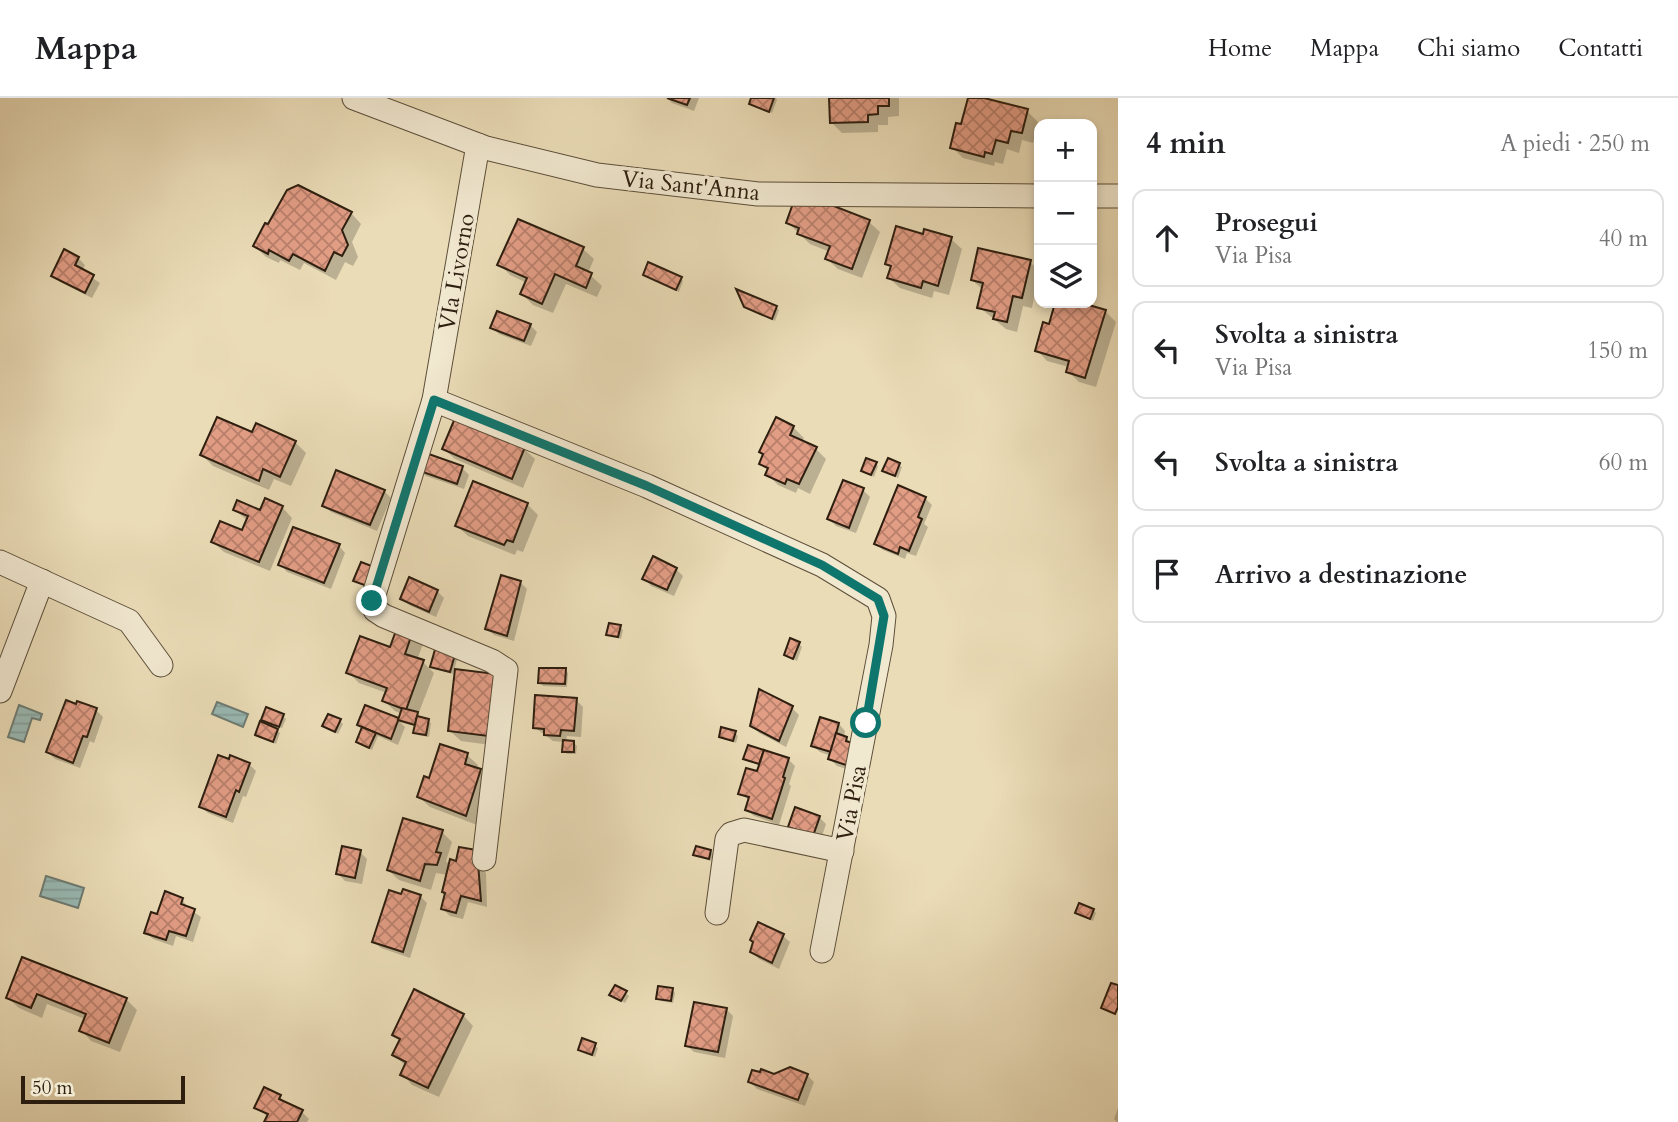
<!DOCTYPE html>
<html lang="it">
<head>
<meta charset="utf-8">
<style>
	:root { --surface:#fff; --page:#f6f6f6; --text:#202124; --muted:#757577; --line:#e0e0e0 }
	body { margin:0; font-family:Cardo,serif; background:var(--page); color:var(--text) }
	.controls { position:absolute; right:21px; top:21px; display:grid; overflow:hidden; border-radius:14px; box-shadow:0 4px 10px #0003 }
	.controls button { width:63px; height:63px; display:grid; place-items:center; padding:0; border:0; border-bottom:2px solid var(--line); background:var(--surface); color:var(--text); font:35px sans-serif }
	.scale { position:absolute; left:21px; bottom:18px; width:164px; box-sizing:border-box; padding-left:7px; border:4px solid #2d1e0f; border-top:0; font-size:19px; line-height:24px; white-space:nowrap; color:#2d1e0f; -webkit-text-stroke:5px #f1e8d0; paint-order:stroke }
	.stop { position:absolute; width:21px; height:21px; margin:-16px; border:5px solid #0f766e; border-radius:50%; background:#fff }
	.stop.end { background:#0f766e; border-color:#fff; box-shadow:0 2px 7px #0008 }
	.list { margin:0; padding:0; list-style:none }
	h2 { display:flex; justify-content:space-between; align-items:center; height:91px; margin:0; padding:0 28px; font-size:30px }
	h2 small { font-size:23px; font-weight:400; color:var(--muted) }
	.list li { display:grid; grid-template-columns:46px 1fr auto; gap:21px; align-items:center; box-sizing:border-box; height:98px; margin:0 14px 14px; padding:0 14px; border:2px solid var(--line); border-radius:14px }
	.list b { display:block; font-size:26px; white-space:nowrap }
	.list p { margin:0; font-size:23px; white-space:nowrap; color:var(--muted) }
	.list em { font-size:23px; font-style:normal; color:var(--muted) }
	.icon { flex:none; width:38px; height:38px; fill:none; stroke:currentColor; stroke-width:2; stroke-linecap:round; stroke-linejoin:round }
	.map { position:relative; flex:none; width:1118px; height:1024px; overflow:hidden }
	header { display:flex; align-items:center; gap:42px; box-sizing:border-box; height:98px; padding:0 35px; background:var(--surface); border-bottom:2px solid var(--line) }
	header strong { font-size:33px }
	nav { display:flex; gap:38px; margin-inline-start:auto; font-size:24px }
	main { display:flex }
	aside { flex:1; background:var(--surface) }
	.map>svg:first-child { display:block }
</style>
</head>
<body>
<header>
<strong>Mappa</strong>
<nav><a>Home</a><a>Mappa</a><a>Chi siamo</a><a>Contatti</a></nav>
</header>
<main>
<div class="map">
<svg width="1118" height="1024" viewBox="0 0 1118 1024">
	<defs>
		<pattern id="water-rules" width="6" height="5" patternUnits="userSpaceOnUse" patternTransform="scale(1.75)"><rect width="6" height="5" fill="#99bab5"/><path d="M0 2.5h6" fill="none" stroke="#849f9a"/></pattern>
		<pattern id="building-cross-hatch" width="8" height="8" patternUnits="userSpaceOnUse" patternTransform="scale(1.75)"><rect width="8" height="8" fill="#e29d85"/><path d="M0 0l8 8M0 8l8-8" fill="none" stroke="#b87f6b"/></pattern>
	</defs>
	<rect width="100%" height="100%" fill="#eadcb7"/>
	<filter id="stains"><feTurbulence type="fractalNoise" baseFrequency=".00286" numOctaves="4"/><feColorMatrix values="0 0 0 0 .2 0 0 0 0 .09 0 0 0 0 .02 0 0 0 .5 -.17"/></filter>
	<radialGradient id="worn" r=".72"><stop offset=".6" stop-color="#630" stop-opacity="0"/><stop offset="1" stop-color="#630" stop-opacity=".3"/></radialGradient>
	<!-- water -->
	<g fill="url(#water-rules)" stroke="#6e7c73" stroke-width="2">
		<polygon points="217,604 248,616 243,629 212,616"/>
		<polygon points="19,607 42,616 40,622 32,620 24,644 8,639"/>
		<polygon points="46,778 84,790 78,810 40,798"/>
	</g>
	<!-- shadow -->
	<g fill="#0003">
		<polygon points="667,0 699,0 694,13 672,5"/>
		<polygon points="753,0 776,0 777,2 772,15 754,9 751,6"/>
		<polygon points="831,0 899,0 899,18 888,19 888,27 878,27 878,34 842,35 832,25"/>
		<polygon points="970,0 1027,13 1038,24 1033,45 1022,42 1019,55 1007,51 1003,66 995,64 994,68 963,60 952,49 962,29"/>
		<polygon points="351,115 361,126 352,144 358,159 353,168 345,164 336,182 304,165 300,172 280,162 279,165 266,159 255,148 269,129"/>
		<polygon points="869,124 880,134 862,180 838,171 827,161 830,154 810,146 788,125"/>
		<polygon points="924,138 951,141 962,151 949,197 934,193 932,200 900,190 889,180 892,170 887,165"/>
		<polygon points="583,151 594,161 588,175 602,188 597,199 566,186 553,215 533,207 522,196 527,185 510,177 500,166"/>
		<polygon points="78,160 85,167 82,173 100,185 92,200 60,184 53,177"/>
		<polygon points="1030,164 1039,173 1032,210 1023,208 1017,234 1006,231 979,209 983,192 972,182"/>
		<polygon points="645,177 681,180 683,183 679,194"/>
		<polygon points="1057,205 1076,205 1105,213 1116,224 1096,289 1079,284 1068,273 1069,269 1047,263 1037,252 1050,228"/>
		<polygon points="746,208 776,209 779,212 775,223"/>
		<polygon points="530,227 537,234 531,248 499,236 492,229"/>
		<polygon points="793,329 804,340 802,344 816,351 826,361 810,396 798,390 796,395 778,387 767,376 769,373 761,365"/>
		<polygon points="253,336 295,344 306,355 291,388 274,381 269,392 213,368 202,357"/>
		<polygon points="444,351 524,351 535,361 523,390 455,361"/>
		<polygon points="876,366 878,368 874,379 863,372"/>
		<polygon points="899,367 902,369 898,380 884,372"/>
		<polygon points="462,370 469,377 464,391 426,378 419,372"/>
		<polygon points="863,392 870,399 856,435 836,428 829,421"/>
		<polygon points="384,393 391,400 377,433 331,414 324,407"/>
		<polygon points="925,400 932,407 924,426 928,429 916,458 907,455 905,461 883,452 876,445"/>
		<polygon points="527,406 538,417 523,454 517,452 515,457 468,438 457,428"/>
		<polygon points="282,409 292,420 270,473 224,454 213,444 243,434 248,423 235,412 261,414"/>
		<polygon points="339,448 345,455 331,491 287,474 281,467"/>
		<polygon points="676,471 683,478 674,498 651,488 645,481"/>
		<polygon points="520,484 527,491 514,543 494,537 487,531"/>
		<polygon points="437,493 444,500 436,519 409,507 402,500"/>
		<polygon points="620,529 623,532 621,541 608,536"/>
		<polygon points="399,530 423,546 417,562 423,564 434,575 418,617 420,621 431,625 429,639 418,637 415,634 417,629 400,624 405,629 398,647 378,638 372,652 358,644 363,631 359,627 366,609 400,623 402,616 395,613 384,603 387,595 359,585 348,574 391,551"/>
		<polygon points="799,546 802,549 797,563 786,556"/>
		<polygon points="438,550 458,558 453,576 432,570"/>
		<polygon points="565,572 568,575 567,589 543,588 540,585"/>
		<polygon points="457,573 498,648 461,643 450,633"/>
		<polygon points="576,602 583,609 581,639 567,638 566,644 574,645 577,648 576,656 567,656 564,653 564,644 553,643 534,629"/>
		<polygon points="792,610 799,617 786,649 759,635 752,628"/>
		<polygon points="96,612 103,619 94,645 90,643 80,670 55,661 48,654"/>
		<polygon points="283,618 286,621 282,630 268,626 263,621"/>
		<polygon points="340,623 343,626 338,636 324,628"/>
		<polygon points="839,626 845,633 844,639 853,647 859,675 837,668 830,661 831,658 820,654 813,648"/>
		<polygon points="277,632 280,635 276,646 257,637"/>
		<polygon points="735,635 738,638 736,645 721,638"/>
		<polygon points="749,649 788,661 795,668 789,686 791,688 779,727 754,718 747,712 750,703 740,695 758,675 761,667 745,661"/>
		<polygon points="467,657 478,667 477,671 491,683 477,727 430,709 419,699 430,682"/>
		<polygon points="249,666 256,673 246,699 243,698 233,725 208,715 201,709"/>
		<polygon points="819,719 826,726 820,744 797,736 790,729"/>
		<polygon points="442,734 452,744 446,763 450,767 457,765 482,771 486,775 487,809 468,804 463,821 450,818 443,811 448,777 436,775 431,792 399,782 388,772"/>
		<polygon points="710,753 713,756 711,763 695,757"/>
		<polygon points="360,754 367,761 362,786 345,783 338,776"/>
		<polygon points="402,798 420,798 427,805 410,860 381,850 374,844"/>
		<polygon points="182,801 188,810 201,819 193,844 176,838 173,848 153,841 146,834 158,818"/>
		<polygon points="1093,812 1096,815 1093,823 1077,815"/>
		<polygon points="759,827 783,838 790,844 779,871 759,861 752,854"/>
		<polygon points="23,861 126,901 137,912 120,954 91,943 81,932 85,921 47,906 42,920 19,910 8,900"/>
		<polygon points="616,889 629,898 625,905 614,899"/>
		<polygon points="672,892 675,895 673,905 661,903 658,900"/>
		<polygon points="726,911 733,918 725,960 694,954 687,948"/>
		<polygon points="463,917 473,928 439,999 412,987 402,976 406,968 394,957 401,943 394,936"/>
		<polygon points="583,942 598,950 595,959 580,951"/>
		<polygon points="807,977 814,984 805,1008 757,991 750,984 774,978"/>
		<polygon points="280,999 286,1006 302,1014 309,1021 307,1024 266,1024 268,1019 256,1009"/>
		<polygon points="1118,1010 1118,1024 1117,1024 1114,1021"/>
	</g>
	<!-- building -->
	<g fill="url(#building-cross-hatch)" stroke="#2d1e0f" stroke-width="2">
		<polygon points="667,0 690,0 687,7"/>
		<polygon points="751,0 774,0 769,14 749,6"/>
		<polygon points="829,0 889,0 889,8 878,8 878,16 868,17 868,24 830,25"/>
		<polygon points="968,0 984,0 1028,11 1022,35 1011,33 1008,45 996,42 992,56 985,54 984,59 950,50 956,25 961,26"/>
		<polygon points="298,87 352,114 342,132 348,147 342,158 334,154 325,173 293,156 289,163 269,152 268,156 253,148 265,125 268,126 287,92"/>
		<polygon points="808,98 870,122 852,171 825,161 830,148 797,136 799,130 786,125 795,100"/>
		<polygon points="518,121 584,149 576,168 592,175 586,190 555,176 542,206 520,196 527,180 497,167"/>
		<polygon points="896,128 923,136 924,131 952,139 938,188 923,183 921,190 887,180 891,168 885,166"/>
		<polygon points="978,150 1031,162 1022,200 1013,198 1007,224 993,221 995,214 977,210 983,185 971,182"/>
		<polygon points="64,151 79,159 75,167 94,177 85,195 51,178"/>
		<polygon points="648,164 682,179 676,192 643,177"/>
		<polygon points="736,191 777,208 772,221 744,209"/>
		<polygon points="1055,205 1082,205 1106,212 1085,280 1066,274 1069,263 1035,253 1043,224 1049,226"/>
		<polygon points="497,213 531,226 524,243 490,230"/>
		<polygon points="217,319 252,334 256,325 296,343 280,379 263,371 259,383 200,357"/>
		<polygon points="776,319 794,328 790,337 817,349 799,386 787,381 785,386 765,377 768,370 759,366 763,356 759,354"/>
		<polygon points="455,320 525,349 512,381 442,351"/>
		<polygon points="423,354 463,368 457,386 417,372"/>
		<polygon points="866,360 877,364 871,377 861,373"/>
		<polygon points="888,360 900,365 895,378 882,373"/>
		<polygon points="336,372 385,392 370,427 322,408"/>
		<polygon points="843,382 864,390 849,430 827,421"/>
		<polygon points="473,383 528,405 513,444 507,442 504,447 455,428"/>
		<polygon points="898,387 926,399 918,419 922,421 909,453 900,449 898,456 874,446"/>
		<polygon points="265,400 283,408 259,464 211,444 220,423 242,432 248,418 233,412 237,402 260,412"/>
		<polygon points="293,429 340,446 324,485 278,467"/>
		<polygon points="653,458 677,470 667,492 642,481"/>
		<polygon points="361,464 377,470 370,489 353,483"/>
		<polygon points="501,477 521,483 507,538 485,531"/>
		<polygon points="409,479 438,492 429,514 400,501"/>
		<polygon points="609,525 621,527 618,539 606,537"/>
		<polygon points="398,527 413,533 405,556 424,562 406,612 382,603 387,590 346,575 360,538 390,549"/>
		<polygon points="790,540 800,544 793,561 784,557"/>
		<polygon points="436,548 456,553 450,574 430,569"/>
		<polygon points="539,570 566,570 565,586 538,585"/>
		<polygon points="455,571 496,576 488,638 448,633"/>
		<polygon points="759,591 793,608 779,643 750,628"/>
		<polygon points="535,597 577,600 574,633 561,632 560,638 544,637 544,631 533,630"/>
		<polygon points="66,602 76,606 77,603 97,610 87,639 83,638 73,665 46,654"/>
		<polygon points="365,607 399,620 391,641 357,627"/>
		<polygon points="266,609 284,616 279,629 261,622"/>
		<polygon points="402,610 418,614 415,627 398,622"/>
		<polygon points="328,616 341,621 335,634 322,628"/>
		<polygon points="417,618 429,621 426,637 413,635"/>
		<polygon points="820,619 839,625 831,654 811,648"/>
		<polygon points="260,623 278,631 273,644 255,637"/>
		<polygon points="362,629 376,635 369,650 356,644"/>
		<polygon points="721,629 736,633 733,643 719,639"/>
		<polygon points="836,635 847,639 846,643 859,647 852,669 828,661"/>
		<polygon points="563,642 574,643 574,654 562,654"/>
		<polygon points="440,646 468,655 465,666 481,671 466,718 417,699 424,678 429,680"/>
		<polygon points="748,647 764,652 759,666 743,661"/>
		<polygon points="764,652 789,660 783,679 785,680 772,721 745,712 749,699 738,696 746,670 757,673"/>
		<polygon points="218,657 229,661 230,657 250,665 239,694 236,692 226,719 199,709"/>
		<polygon points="795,709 820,718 813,738 788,729"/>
		<polygon points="403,720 443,732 436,754 441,755 437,767 425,766 420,783 387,772"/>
		<polygon points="342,748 361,752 355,780 336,776"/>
		<polygon points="696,748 711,752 709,761 693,757"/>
		<polygon points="459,749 477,752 481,803 461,798 456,815 441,811 445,795 442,794 450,761 456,763"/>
		<polygon points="403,791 421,797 403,854 372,844 389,792 401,796"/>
		<polygon points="165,793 183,800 181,806 195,811 186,838 169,833 166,842 144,835 151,814 157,816"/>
		<polygon points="1079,805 1094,811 1090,821 1075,815"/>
		<polygon points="758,824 784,836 772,865 750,854 753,844 750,842"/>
		<polygon points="22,859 127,900 109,945 79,933 86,916 37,896 31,910 6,900"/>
		<polygon points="1111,885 1118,887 1118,909 1115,916 1101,910"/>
		<polygon points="615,887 627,893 621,903 609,897"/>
		<polygon points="658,888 673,890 671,903 656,901"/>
		<polygon points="414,891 464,916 428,990 400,977 406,964 392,957 400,941 392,937"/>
		<polygon points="694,904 727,910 718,954 685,948"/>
		<polygon points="582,940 596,945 592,957 578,952"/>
		<polygon points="790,969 808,976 798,1002 748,984 752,972 760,974 761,971 774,976"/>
		<polygon points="264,989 281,997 279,1001 303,1012 297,1024 264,1024 268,1016 254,1010"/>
	</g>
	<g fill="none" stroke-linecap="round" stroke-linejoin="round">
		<!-- street casing -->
		<g stroke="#5c4e39" stroke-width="25">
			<g id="street">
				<polyline points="354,0 486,50 597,77 758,96 1039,98"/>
				<polyline points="478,47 434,302 372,503 375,512 384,518 492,563 506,572 484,761"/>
				<polyline points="1092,98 1118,98"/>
				<polyline points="434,302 647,388 822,467 878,501 884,518 881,547 822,853"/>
				<polyline points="0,464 129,523 161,567"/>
				<polyline points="0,593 42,483"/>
				<polyline points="717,815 727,741 731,736 744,732 842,753"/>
			</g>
		</g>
		<!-- street -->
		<use href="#street" stroke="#f1e8d0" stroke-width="23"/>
	</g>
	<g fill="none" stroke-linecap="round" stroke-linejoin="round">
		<!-- route -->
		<polyline stroke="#0f766e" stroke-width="9" points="372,503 434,302 647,388 822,467 878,501 884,518 866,625"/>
	</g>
	<g text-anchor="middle" stroke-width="7" stroke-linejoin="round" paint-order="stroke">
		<!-- street labels -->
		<g font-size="23" fill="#2d1e0f" stroke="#f1e8d0">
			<text transform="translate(691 87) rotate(6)" y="8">Via Sant'Anna</text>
			<text transform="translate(456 174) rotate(-80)" y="8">VIa Livorno</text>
			<text transform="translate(851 705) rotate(-79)" y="8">Via Pisa</text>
		</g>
	</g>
	<rect width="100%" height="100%" filter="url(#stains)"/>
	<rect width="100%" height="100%" fill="url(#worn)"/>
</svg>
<div class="controls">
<button>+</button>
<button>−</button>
<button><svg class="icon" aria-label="layers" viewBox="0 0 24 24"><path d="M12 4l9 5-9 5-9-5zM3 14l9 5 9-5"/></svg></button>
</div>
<div class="scale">50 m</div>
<div class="stop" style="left:866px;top:625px"></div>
<div class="stop end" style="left:372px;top:503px"></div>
</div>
<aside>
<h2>4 min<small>A piedi · 250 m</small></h2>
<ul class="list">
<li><svg class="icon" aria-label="ahead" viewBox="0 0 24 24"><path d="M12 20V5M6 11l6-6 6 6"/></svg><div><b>Prosegui</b><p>Via Pisa</p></div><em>40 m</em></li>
<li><svg class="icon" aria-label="left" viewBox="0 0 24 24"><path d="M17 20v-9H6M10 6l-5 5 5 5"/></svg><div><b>Svolta a sinistra</b><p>Via Pisa</p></div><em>150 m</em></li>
<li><svg class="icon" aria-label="left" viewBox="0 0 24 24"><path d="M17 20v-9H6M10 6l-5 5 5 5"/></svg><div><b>Svolta a sinistra</b></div><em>60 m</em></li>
<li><svg class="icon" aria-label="arrive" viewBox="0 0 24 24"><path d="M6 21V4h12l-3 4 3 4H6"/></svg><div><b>Arrivo a destinazione</b></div></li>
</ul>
</aside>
</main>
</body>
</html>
